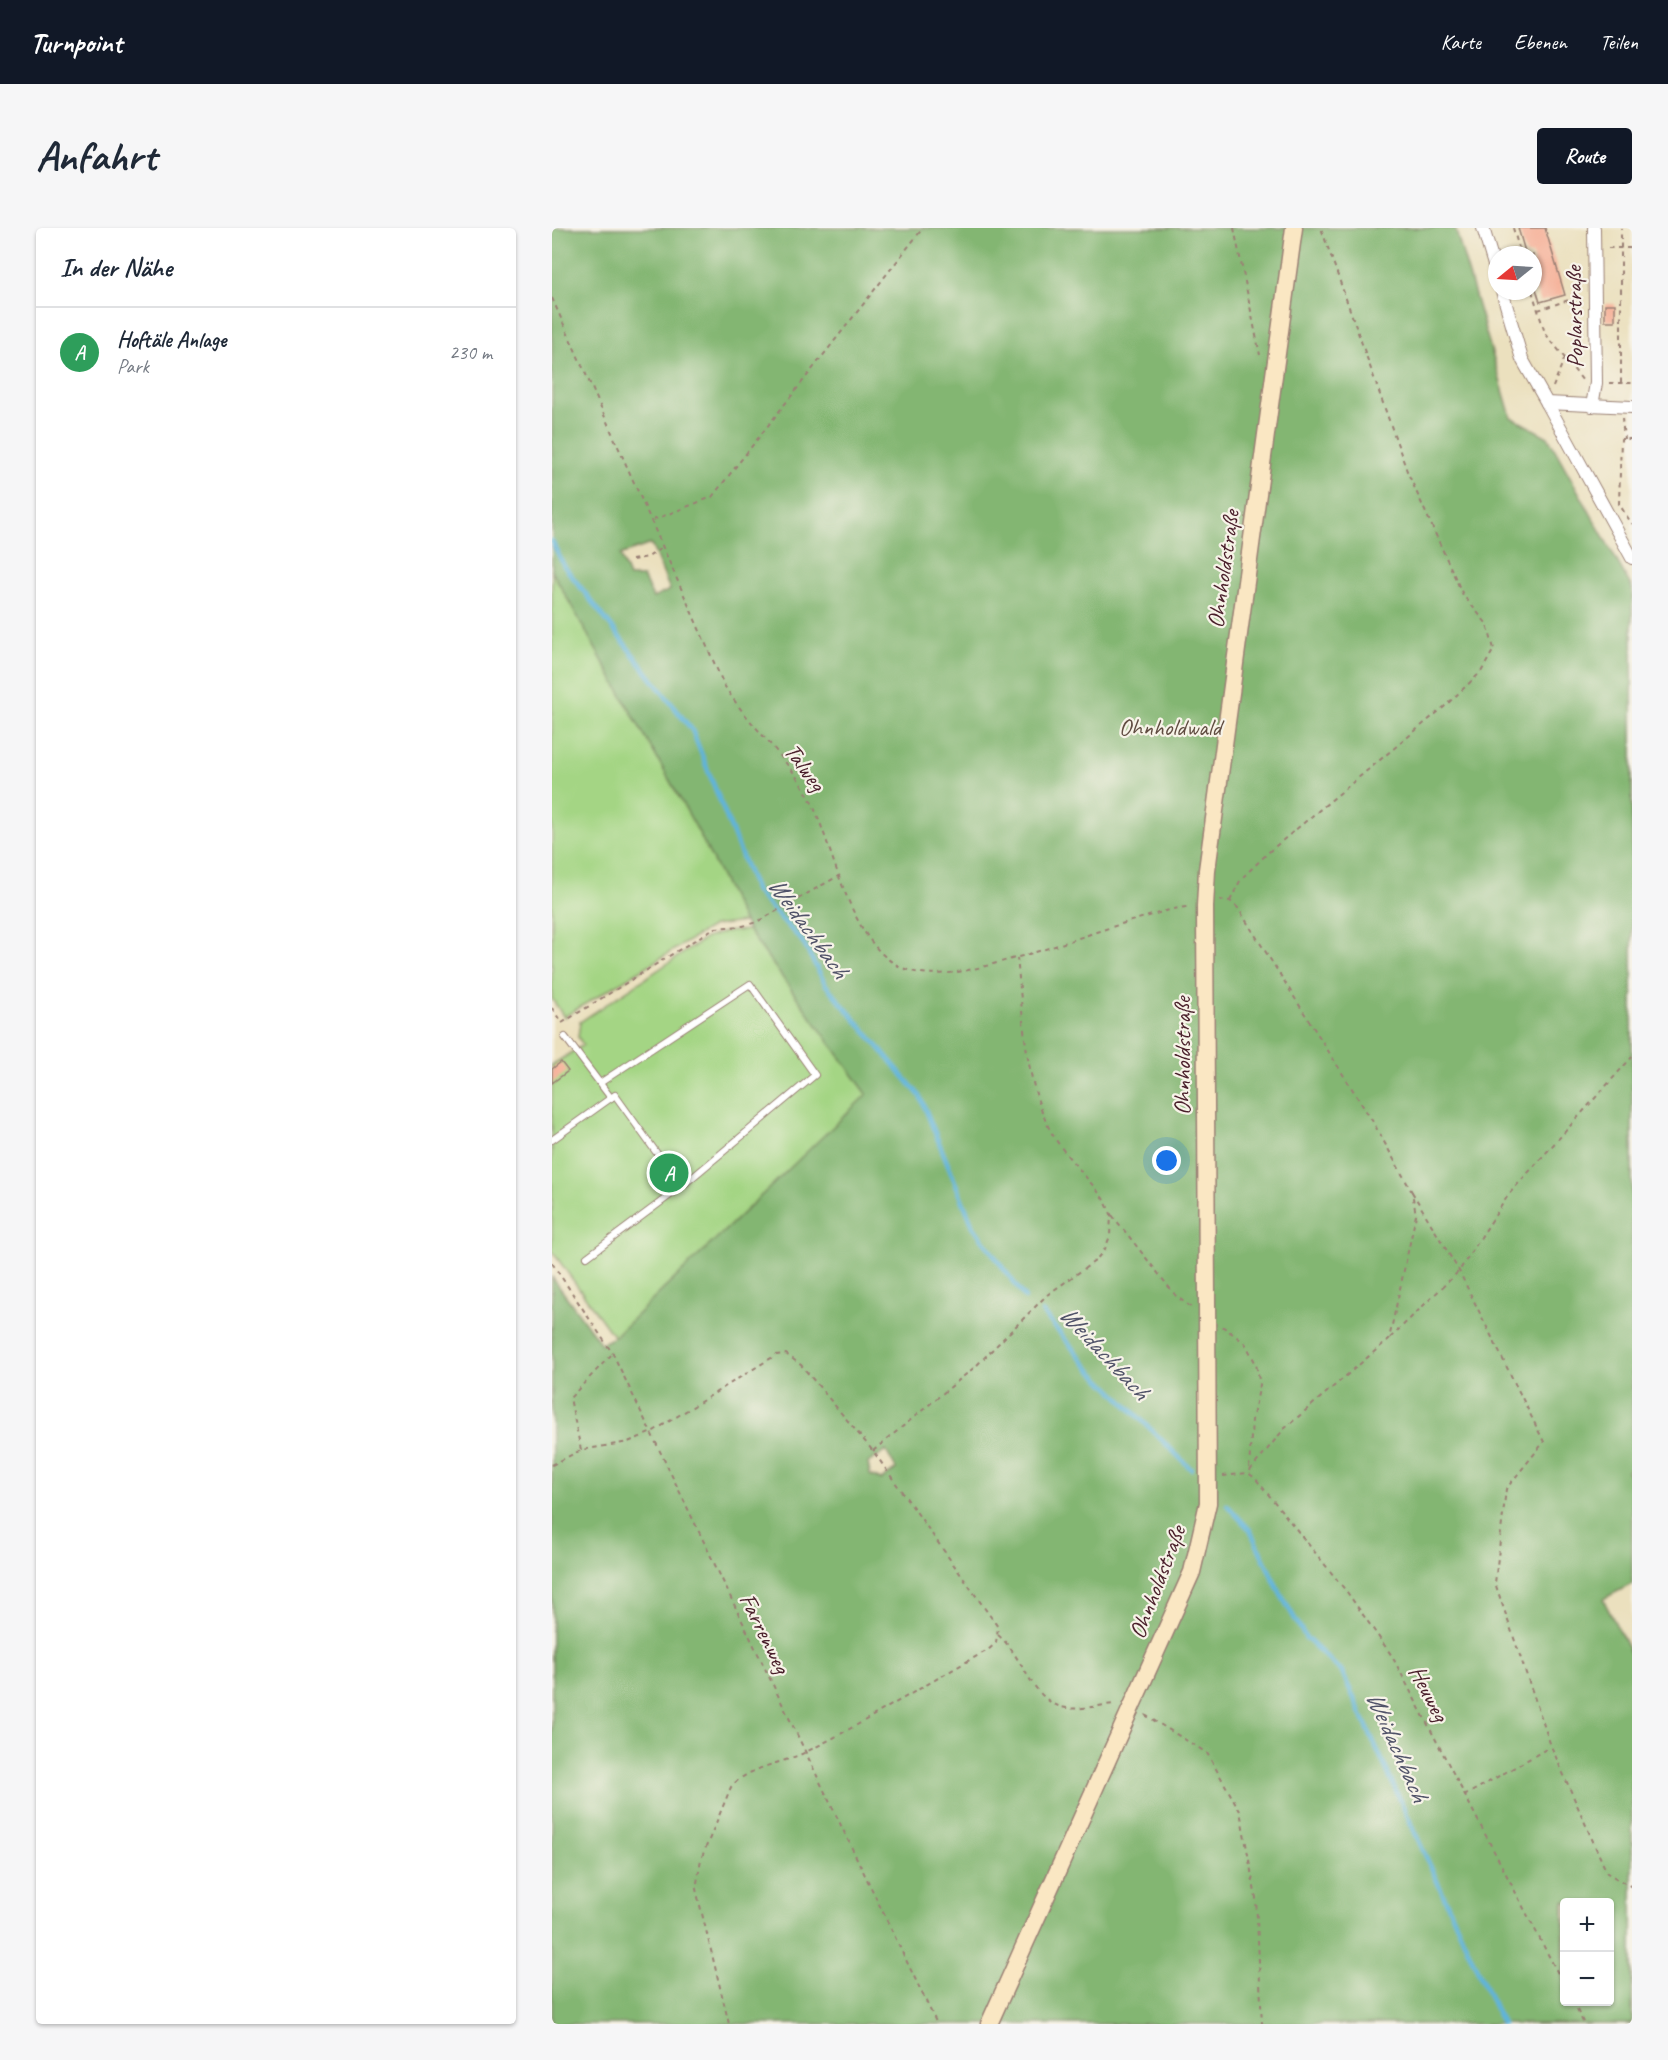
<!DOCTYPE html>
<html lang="de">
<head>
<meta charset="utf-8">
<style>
	:root { --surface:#fff; --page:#f6f6f7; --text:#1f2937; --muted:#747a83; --line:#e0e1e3; --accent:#111827 }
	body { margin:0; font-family:Caveat,sans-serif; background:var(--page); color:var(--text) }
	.controls { position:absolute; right:18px; bottom:18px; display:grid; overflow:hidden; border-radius:6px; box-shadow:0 2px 4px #0004 }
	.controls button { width:54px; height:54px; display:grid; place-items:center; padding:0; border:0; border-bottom:2px solid var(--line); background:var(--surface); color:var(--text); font:30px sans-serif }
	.compass { position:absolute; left:936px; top:18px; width:54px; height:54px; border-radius:50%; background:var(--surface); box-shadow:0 2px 4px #0004; rotate:252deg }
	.you { position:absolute; left:615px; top:933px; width:21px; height:21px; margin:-15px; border:4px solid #fff; border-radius:50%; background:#1a73e8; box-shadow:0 0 0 9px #1a73e833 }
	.badge { display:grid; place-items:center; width:39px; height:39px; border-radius:50%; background:var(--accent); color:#fff; font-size:20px; font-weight:700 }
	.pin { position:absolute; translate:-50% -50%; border:3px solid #fff; box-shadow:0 2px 6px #0006 }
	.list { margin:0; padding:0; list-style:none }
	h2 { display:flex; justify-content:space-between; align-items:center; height:78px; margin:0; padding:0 24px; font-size:26px }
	h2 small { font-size:20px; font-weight:400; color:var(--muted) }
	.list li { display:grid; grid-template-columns:39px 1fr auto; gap:18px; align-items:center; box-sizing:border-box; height:90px; padding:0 24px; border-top:2px solid var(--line) }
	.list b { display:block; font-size:22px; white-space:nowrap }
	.list p { margin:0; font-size:20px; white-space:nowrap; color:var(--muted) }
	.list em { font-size:20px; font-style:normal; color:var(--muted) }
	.map { position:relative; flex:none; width:1080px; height:1796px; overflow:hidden; border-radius:6px }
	header { display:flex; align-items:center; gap:36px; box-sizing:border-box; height:84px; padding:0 30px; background:var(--accent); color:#fff }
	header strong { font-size:28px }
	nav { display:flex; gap:33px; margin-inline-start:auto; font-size:21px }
	.intro { display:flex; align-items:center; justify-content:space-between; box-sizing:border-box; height:144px; padding:0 36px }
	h1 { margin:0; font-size:42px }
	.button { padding:15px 27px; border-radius:6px; background:var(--accent); color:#fff; font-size:21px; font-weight:700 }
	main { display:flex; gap:36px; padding:0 36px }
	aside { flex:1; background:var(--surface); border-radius:6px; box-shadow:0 2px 4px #0004 }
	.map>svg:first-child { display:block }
</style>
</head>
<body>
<header>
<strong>Turnpoint</strong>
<nav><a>Karte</a><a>Ebenen</a><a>Teilen</a></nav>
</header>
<div class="intro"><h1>Anfahrt</h1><a class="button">Route</a></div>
<main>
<aside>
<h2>In der Nähe<small></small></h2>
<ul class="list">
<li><span class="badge" style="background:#2e9e5b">A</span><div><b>Hoftäle Anlage</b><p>Park</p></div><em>230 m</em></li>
</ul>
</aside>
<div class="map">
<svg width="1080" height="1796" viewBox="0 0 1080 1796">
	<rect width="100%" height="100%" fill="#f7f3e8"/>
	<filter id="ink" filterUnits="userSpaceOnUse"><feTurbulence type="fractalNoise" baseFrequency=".0167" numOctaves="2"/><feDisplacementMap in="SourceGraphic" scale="12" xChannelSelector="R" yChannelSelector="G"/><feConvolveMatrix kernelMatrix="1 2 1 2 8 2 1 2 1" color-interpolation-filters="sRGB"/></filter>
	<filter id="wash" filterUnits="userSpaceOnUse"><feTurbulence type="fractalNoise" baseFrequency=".008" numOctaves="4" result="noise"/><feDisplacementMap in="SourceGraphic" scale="24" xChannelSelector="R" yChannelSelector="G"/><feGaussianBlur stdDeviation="1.35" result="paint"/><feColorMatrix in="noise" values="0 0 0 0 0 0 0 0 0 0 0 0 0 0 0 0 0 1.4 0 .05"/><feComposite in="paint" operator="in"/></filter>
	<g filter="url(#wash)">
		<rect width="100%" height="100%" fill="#ebe0be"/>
		<!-- green -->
		<g fill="#a4d584" stroke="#777a58" stroke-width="1.5">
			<polygon points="0,343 145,601 192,694 161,698 12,789 0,771"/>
			<polygon points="196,702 316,866 62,1109 0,1023 0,837 31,817 26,809 28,794 154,710 173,704"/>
		</g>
		<!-- forest -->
		<path fill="#83b672" stroke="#666a4e" stroke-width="1.5" fill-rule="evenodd" d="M 0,0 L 903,0 L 959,189 L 996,209 L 1080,360 L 1080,1239 L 1075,1243 L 1080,1251 L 1080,1356 L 1051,1371 L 1080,1428 L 1080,1796 L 0,1796 L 0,1049 L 49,1116 L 62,1109 L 315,866 L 196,702 L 145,601 L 0,343 ZM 99,316 L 118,362 L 101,370 L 91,349 L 77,349 L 68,327 ZM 334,1223 L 344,1241 L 329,1252 L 318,1247 L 316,1235 ZM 1012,1674 L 1058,1674 L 1058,1774 L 1012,1774 Z"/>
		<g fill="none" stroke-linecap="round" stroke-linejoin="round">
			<!-- stream -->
			<g stroke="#5eb4db" stroke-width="4.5">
				<polyline points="0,313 12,338 140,502 204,664 250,713 274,757 368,868 421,998 473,1070"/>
				<polyline points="490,1084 539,1142 639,1241"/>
				<polyline points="675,1277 698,1302 728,1365 754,1410 790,1444 950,1796"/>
			</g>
		</g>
		<g id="blocks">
			<!-- building -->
			<g fill="#f6af96">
				<polygon points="966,0 993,0 1013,67 988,74 981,51 981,27 974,27"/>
				<rect x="1053" y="76" width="10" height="17"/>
				<polygon points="9,834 16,843 0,855 0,841"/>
			</g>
		</g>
	</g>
	<g filter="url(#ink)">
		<use href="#blocks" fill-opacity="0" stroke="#9a8074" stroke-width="1.5"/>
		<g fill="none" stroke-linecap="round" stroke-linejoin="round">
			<!-- lane casing -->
			<g stroke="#9a8074" stroke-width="8">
				<g id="lane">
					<polyline points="13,809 59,870"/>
					<polyline points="0,912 63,867 129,959"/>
					<polyline points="35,1029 129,959 263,847 198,756 48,855"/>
				</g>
			</g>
			<!-- street casing -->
			<g stroke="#9a8074" stroke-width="14">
				<g id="street">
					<polyline points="931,0 945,47"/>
					<polyline points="950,63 970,131 995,175 1080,179"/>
					<polyline points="995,175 1080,330"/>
					<polyline points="1040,178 1044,155 1042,0"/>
				</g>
			</g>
			<!-- secondary casing -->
			<g stroke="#9a8074" stroke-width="19">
				<polyline id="secondary" points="437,1796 640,1344 656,1275 653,678 655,642 742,0"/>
			</g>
			<!-- path -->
			<g stroke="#9a8074" stroke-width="2" stroke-dasharray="4.5 4.5" stroke-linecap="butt">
				<polyline points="682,0 708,127"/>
				<polyline points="961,0 969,27"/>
				<polyline points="1056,20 1080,20"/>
				<polyline points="980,63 993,105 1031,153"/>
				<path d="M 0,70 L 172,457 C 196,497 235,528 257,569 C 284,621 299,737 369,745 C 399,749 434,738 463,730 C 507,718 549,701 593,689 C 608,685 623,679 638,679"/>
				<polyline points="986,82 1029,68"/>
				<polyline points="1057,155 1080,155"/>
				<polyline points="1069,155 1069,0"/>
				<polyline points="1001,159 1012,131"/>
				<polyline points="1070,190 1072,211"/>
				<polyline points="1080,211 1069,211 1067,276 1080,296"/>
				<polyline points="101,292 160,269 371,0"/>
				<polyline points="80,332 96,329 111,319"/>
				<polyline points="667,672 678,673 686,680 821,894 860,964 864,987 837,1111 732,1201 696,1245"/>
				<polyline points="678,673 689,651 719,622 892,479 929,444 942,421 935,396 911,367 855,243 769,0"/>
				<polyline points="0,780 9,794"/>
				<polyline points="10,795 162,700 191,698 205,694 288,647"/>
				<polyline points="860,964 907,1043 992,1214 954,1261 943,1355 999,1518 1055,1645 1080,1659"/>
				<polyline points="560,987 624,1068 640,1080"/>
				<polyline points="0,1035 61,1126 385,1796"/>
				<polyline points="670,1098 693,1115 704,1136 708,1157 700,1192 697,1242"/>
				<polyline points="838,1110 907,1043 957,966 1080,829"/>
				<polyline points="29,1222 18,1170 60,1126"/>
				<path d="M 321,1223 L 424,1138 L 495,1067 L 543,1033 L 553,1021 L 558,1008 L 559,986 L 554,975 C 537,949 510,927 496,898 C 472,848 471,784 465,730"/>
				<path d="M 0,1237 L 29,1222 L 76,1214 L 100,1204 L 224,1127 L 234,1126 L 249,1137 L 321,1223 L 446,1399 L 444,1415 L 436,1422 C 375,1455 316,1493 254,1524 C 230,1536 197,1538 179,1559 L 149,1631 L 144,1661 L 177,1796"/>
				<polyline points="671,1248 696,1245 703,1250 795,1364 840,1428 1012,1757"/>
				<path d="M 446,1407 C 471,1427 480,1476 515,1480 C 531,1482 547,1477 563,1476"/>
				<polyline points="593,1487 655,1525 688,1583 704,1670 710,1796"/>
				<polyline points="912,1568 998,1519"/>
				<polyline points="1021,1774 1032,1796"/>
			</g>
			<!-- lane -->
			<use href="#lane" stroke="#fff" stroke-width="6"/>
			<!-- street -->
			<use href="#street" stroke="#fff" stroke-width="12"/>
			<!-- secondary -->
			<use href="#secondary" stroke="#fae7c3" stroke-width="16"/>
		</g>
	</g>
	<g text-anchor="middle" stroke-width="4.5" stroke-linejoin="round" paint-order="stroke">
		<!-- street labels -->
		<g font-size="24" fill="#4a1f2b" stroke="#f7f3e8">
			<text transform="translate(1022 89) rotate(-91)" y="8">Poplarstraße</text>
			<text transform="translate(671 341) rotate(-82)" y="8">Ohnholdstraße</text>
			<text transform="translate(253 539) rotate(54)" y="8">Talweg</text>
			<text transform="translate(630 828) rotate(-90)" y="8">Ohnholdstraße</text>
			<text transform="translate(605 1354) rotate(-69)" y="8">Ohnholdstraße</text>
			<text transform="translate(213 1405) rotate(64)" y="8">Farrenweg</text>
			<text transform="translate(877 1465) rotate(63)" y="8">Heuweg</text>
		</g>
		<!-- park labels -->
		<g font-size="24" fill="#604c41" stroke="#f7f3e8">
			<text x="618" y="507">Ohnholdwald</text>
		</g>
		<!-- water labels -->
		<g font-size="26" font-style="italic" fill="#515369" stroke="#f7f3e8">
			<text transform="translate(257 699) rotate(54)" y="9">Weidachbach</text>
			<text transform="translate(553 1124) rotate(47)" y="9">Weidachbach</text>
			<text transform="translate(846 1518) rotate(66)" y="9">Weidachbach</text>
		</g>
	</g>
</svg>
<div class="controls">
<button>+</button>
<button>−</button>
</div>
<svg class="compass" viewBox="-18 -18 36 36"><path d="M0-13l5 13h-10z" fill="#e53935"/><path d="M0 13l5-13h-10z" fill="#747a83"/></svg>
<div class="you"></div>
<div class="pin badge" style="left:117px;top:945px;background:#2e9e5b">A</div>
</div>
</main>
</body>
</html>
